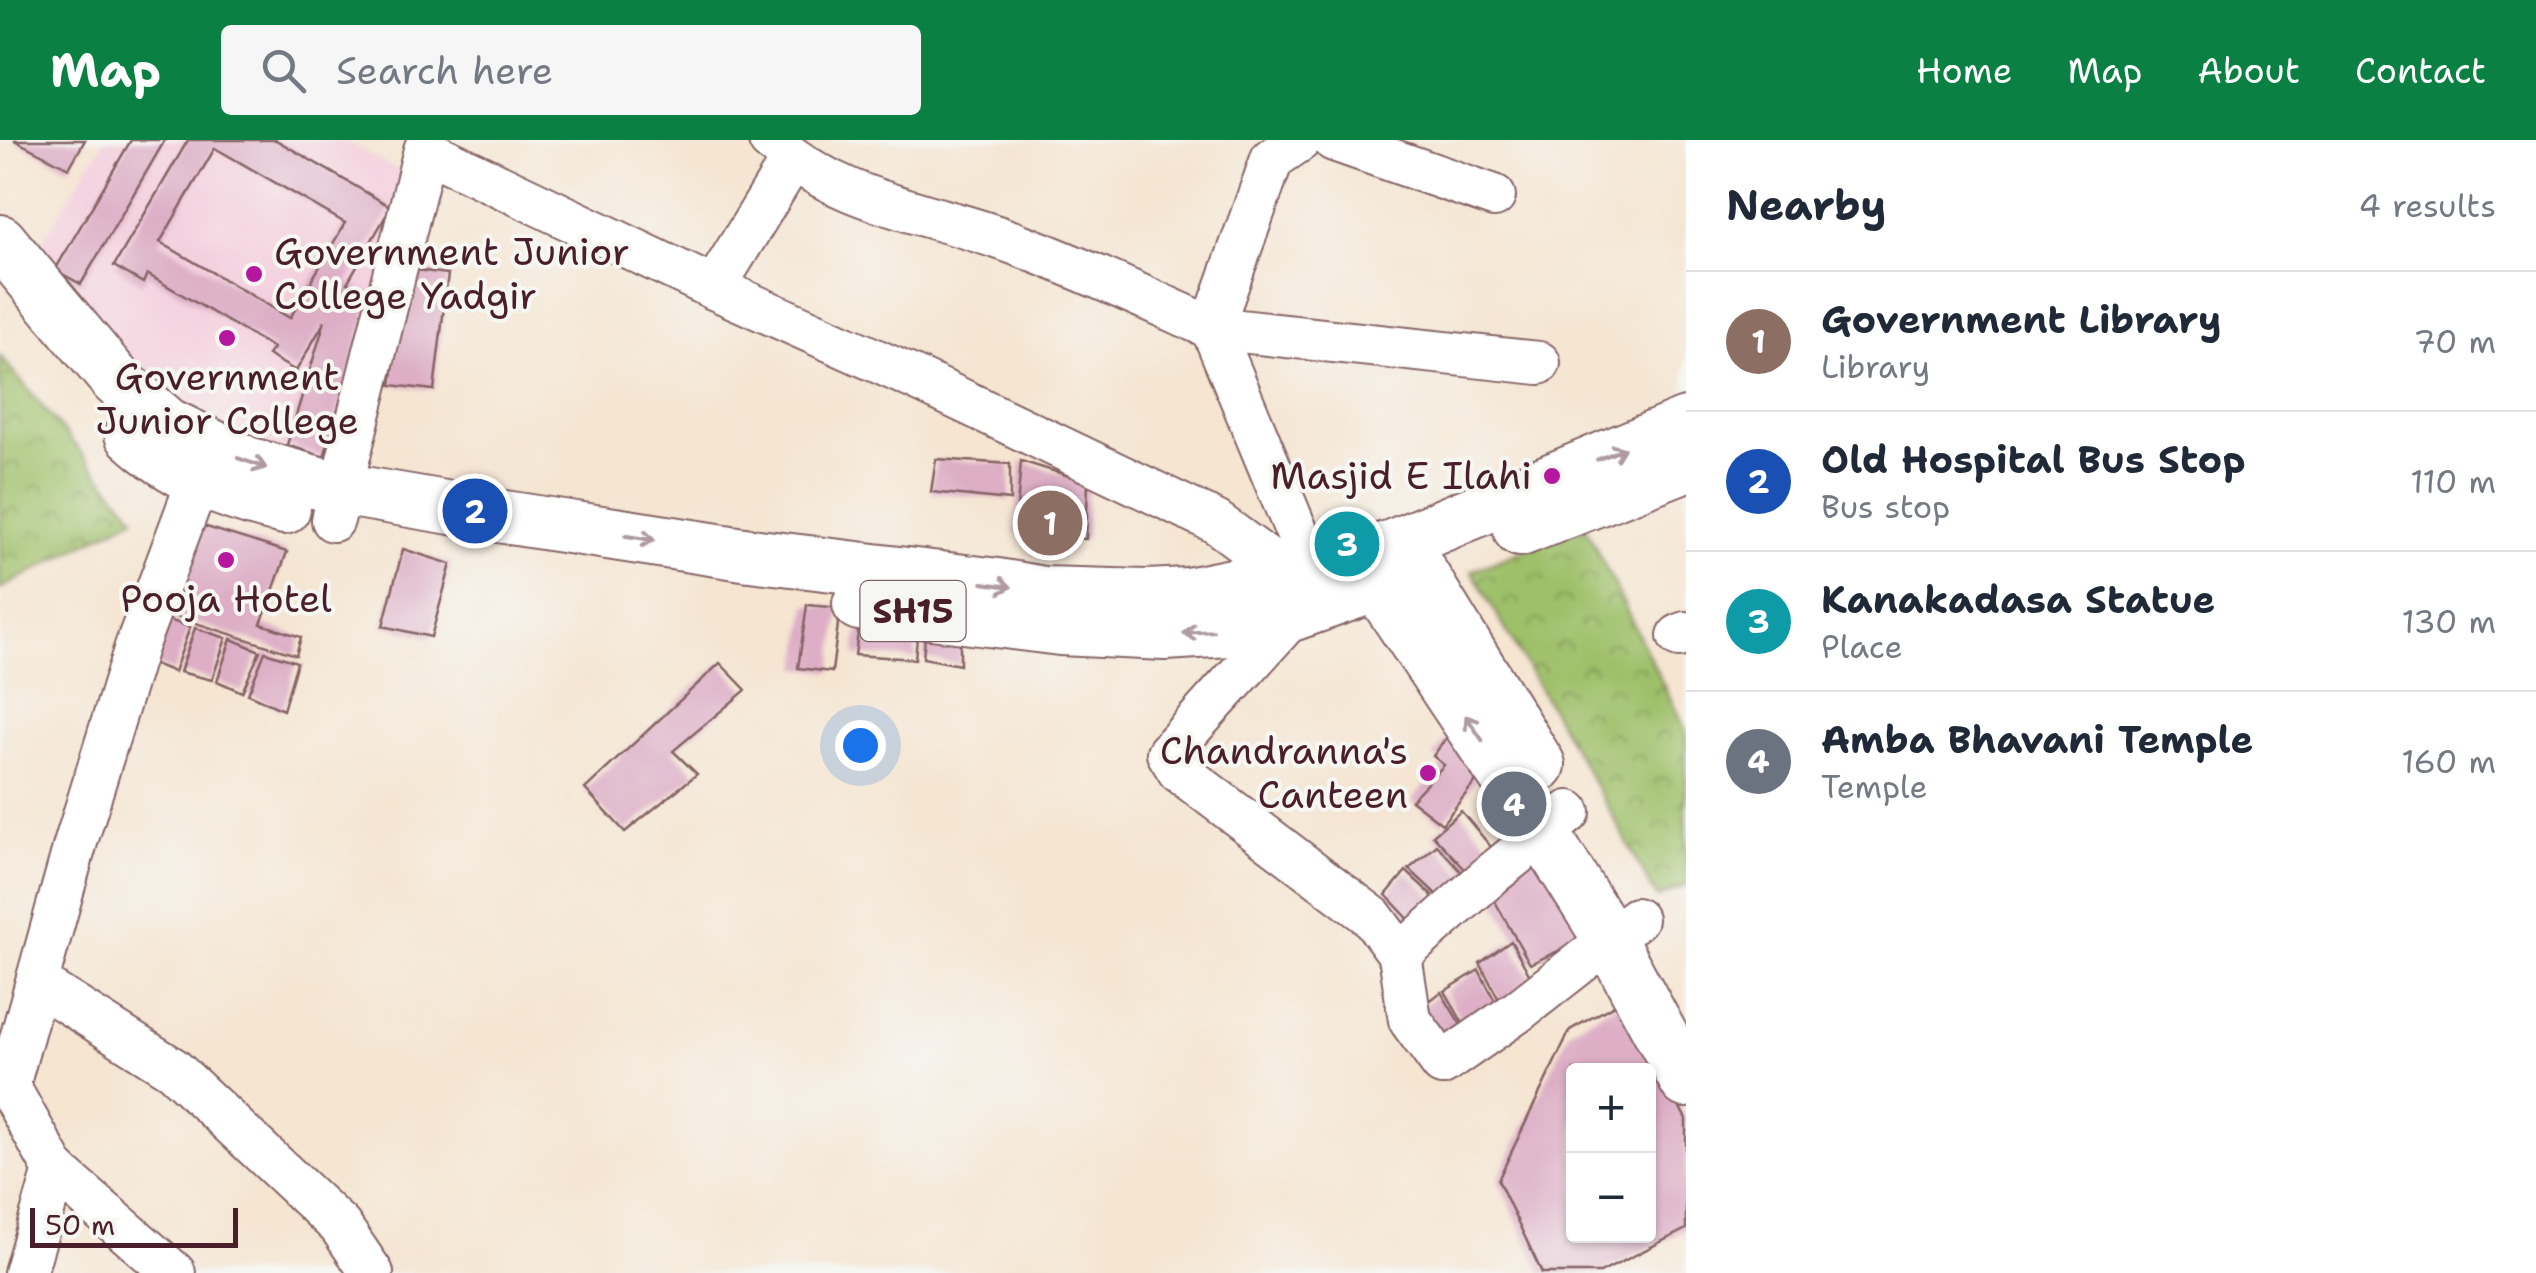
<!DOCTYPE html>
<html lang="en">
<head>
<meta charset="utf-8">
<style>
	:root { --surface:#fff; --page:#f6f6f7; --text:#1f2937; --muted:#747a83; --line:#e0e1e3; --accent:#0b8043 }
	body { margin:0; font-family:"Shantell Sans",sans-serif; background:var(--page); color:var(--text) }
	.controls { position:absolute; right:30px; bottom:30px; display:grid; overflow:hidden; border-radius:10px; box-shadow:0 2px 8px #0004 }
	.controls button { width:90px; height:90px; display:grid; place-items:center; padding:0; border:0; border-bottom:2px solid var(--line); background:var(--surface); color:var(--text); font:50px sans-serif }
	.scale { position:absolute; left:30px; bottom:25px; width:208px; box-sizing:border-box; padding-left:10px; border:5px solid #4a1f2b; border-top:0; font-size:28px; line-height:35px; white-space:nowrap; color:#4a1f2b; -webkit-text-stroke:8px #f6f6f2; paint-order:stroke }
	.you { position:absolute; left:860px; top:605px; width:35px; height:35px; margin:-25px; border:8px solid #fff; border-radius:50%; background:#1a73e8; box-shadow:0 0 0 15px #1a73e833 }
	.badge { display:grid; place-items:center; width:65px; height:65px; border-radius:50%; background:var(--accent); color:#fff; font-size:32px; font-weight:700 }
	.pin { position:absolute; translate:-50% -50%; border:5px solid #fff; box-shadow:0 2px 10px #0006 }
	.list { margin:0; padding:0; list-style:none }
	h2 { display:flex; justify-content:space-between; align-items:center; height:130px; margin:0; padding:0 40px; font-size:42px }
	h2 small { font-size:32px; font-weight:400; color:var(--muted) }
	.list li { display:grid; grid-template-columns:65px 1fr auto; gap:30px; align-items:center; box-sizing:border-box; height:140px; padding:0 40px; border-top:2px solid var(--line) }
	.list b { display:block; font-size:38px; white-space:nowrap }
	.list p { margin:0; font-size:32px; white-space:nowrap; color:var(--muted) }
	.list em { font-size:32px; font-style:normal; color:var(--muted) }
	.icon { flex:none; width:55px; height:55px; fill:none; stroke:currentColor; stroke-width:2; stroke-linecap:round; stroke-linejoin:round }
	.map { position:relative; flex:none; width:1686px; height:1133px; overflow:hidden }
	header { display:flex; align-items:center; gap:60px; box-sizing:border-box; height:140px; padding:0 50px; background:var(--accent); color:#fff }
	header strong { font-size:48px }
	nav { display:flex; gap:55px; margin-inline-start:auto; font-size:35px }
	.search { width:700px; height:90px; background:var(--page); display:flex; align-items:center; gap:25px; box-sizing:border-box; padding:0 35px; border-radius:10px; color:var(--muted); font-size:38px }
	main { display:flex }
	aside { flex:1; background:var(--surface) }
	.map>svg:first-child { display:block }
</style>
</head>
<body>
<header>
<strong>Map</strong>
<div class="search"><svg class="icon" aria-label="search" viewBox="0 0 24 24"><circle cx="10" cy="10" r="6"/><path d="M15 15l6 6"/></svg>Search here</div>
<nav><a>Home</a><a>Map</a><a>About</a><a>Contact</a></nav>
</header>
<main>
<div class="map">
<svg width="1686" height="1133" viewBox="0 0 1686 1133">
	<defs>
		<pattern id="park-crowns" width="20" height="18" patternUnits="userSpaceOnUse" patternTransform="scale(2.5)"><rect width="20" height="18" fill="#9ec069"/><path d="M2 6a3 3 0 1 1 6 0M12 15a3 3 0 1 1 6 0" fill="none" stroke="#839b57"/></pattern>
	</defs>
	<rect width="100%" height="100%" fill="#f6f6f2"/>
	<filter id="ink" filterUnits="userSpaceOnUse"><feTurbulence type="fractalNoise" baseFrequency=".01" numOctaves="2"/><feDisplacementMap in="SourceGraphic" scale="20" xChannelSelector="R" yChannelSelector="G"/><feConvolveMatrix kernelMatrix="1 2 1 2 8 2 1 2 1" color-interpolation-filters="sRGB"/></filter>
	<filter id="wash" filterUnits="userSpaceOnUse"><feTurbulence type="fractalNoise" baseFrequency=".0048" numOctaves="4" result="noise"/><feDisplacementMap in="SourceGraphic" scale="40" xChannelSelector="R" yChannelSelector="G"/><feGaussianBlur stdDeviation="2.25" result="paint"/><feColorMatrix in="noise" values="0 0 0 0 0 0 0 0 0 0 0 0 0 0 0 0 0 1.4 0 .05"/><feComposite in="paint" operator="in"/></filter>
	<g filter="url(#wash)">
		<rect width="100%" height="100%" fill="#f5e5d1"/>
		<!-- built -->
		<polygon fill="#f4cfde" points="104,0 343,0 411,37 329,327 228,303 23,132"/>
		<!-- park -->
		<g fill="url(#park-crowns)" stroke="#74704a" stroke-width="2.5">
			<polygon points="0,216 135,377 0,449"/>
			<polygon points="1585,386 1686,591 1686,745 1657,758 1612,675 1472,431"/>
		</g>
		<g id="blocks">
			<!-- building -->
			<g fill="#ddaec6" fill-rule="evenodd">
				<polygon points="14,0 85,0 69,28"/>
				<polygon points="131,0 165,0 81,144 55,130"/>
				<path d="M 188,0 L 276,0 L 391,67 L 347,143 L 372,154 L 324,317 L 287,305 L 325,181 L 296,231 L 268,215 L 273,208 L 147,134 L 143,143 L 114,126 ZM 215,8 L 345,83 L 290,178 L 160,102 Z"/>
				<polygon points="408,129 448,134 434,250 391,245"/>
				<polygon points="936,319 1010,324 1010,360 931,352"/>
				<polygon points="1021,321 1088,342 1086,399 1015,393"/>
				<polygon points="187,381 287,412 261,484 301,497 296,515 158,471"/>
				<polygon points="403,409 451,424 431,497 383,486"/>
				<polygon points="807,465 840,468 832,532 798,528"/>
				<polygon points="156,476 190,487 174,532 142,519"/>
				<polygon points="860,477 918,486 915,519 855,515"/>
				<polygon points="926,487 960,490 960,525 923,518"/>
				<polygon points="195,488 226,498 212,540 180,532"/>
				<polygon points="231,499 260,511 242,552 217,541"/>
				<polygon points="265,512 297,522 283,570 248,554"/>
				<polygon points="720,523 746,550 673,611 697,634 625,692 585,649"/>
				<polygon points="1454,588 1490,623 1442,684 1411,660 1444,625 1433,616"/>
				<polygon points="1461,671 1502,720 1476,741 1433,695"/>
				<polygon points="1437,705 1472,743 1448,765 1409,729"/>
				<polygon points="1540,710 1587,798 1530,824 1487,747"/>
				<polygon points="1406,731 1445,767 1418,789 1386,755"/>
				<polygon points="1511,801 1531,838 1502,866 1480,823"/>
				<polygon points="1479,830 1501,873 1466,889 1445,851"/>
				<polygon points="1441,852 1467,895 1439,912 1414,873"/>
				<path d="M 1623,860 L 1686,979 L 1686,1089 L 1600,1133 L 1542,1133 L 1498,1040 L 1570,890 ZM 1574,930 L 1648,930 L 1648,1096 L 1574,1096 Z"/>
			</g>
		</g>
	</g>
	<g filter="url(#ink)">
		<use href="#blocks" fill-opacity="0" stroke="#866465" stroke-width="2.5"/>
		<g fill="none" stroke-linecap="round" stroke-linejoin="round">
			<!-- minor casing -->
			<g stroke="#866465" stroke-width="46">
				<g id="minor">
					<path d="M 770,0 C 844,67 933,71 1022,106 C 1086,130 1149,160 1212,188 L 1324,458"/>
					<polyline points="1300,0 1272,19 1212,188 1539,223"/>
					<polyline points="1334,0 1494,56"/>
					<polyline points="714,148 792,20"/>
					<polyline points="333,380 425,10 714,148 917,239 1216,382 1306,448"/>
					<polyline points="1294,474 1168,613 1179,631 1372,777 1400,815 1492,734 1569,672"/>
					<polyline points="1679,496 1686,493"/>
					<polyline points="1400,815 1410,880 1442,924 1517,872 1636,779"/>
					<polyline points="37,843 173,929 340,1086 372,1133"/>
					<polyline points="55,1030 174,1133"/>
					<polyline points="25,1133 55,1030 8,946 75,705 136,507 198,341"/>
				</g>
			</g>
			<!-- major casing -->
			<g stroke="#866465" stroke-width="56">
				<g id="major">
					<polyline points="0,101 116,240 167,284 247,323 340,349 498,376 750,415 998,445 1044,453 1147,456 1188,454 1312,429 1390,407 1686,284"/>
					<path d="M 131,294 C 175,335 227,355 284,368"/>
					<polyline points="1520,390 1686,325"/>
					<polyline points="1419,430 1539,625"/>
					<polyline points="1377,445 1543,693 1610,800 1686,941"/>
					<polyline points="859,464 1060,489 1165,494 1229,490 1294,474 1391,440"/>
				</g>
			</g>
			<!-- minor -->
			<use href="#minor" stroke="#fff" stroke-width="42"/>
			<!-- major -->
			<use href="#major" stroke="#fff" stroke-width="52"/>
		</g>
		<!-- one-way arrows -->
		<defs><path id="oneway-shaft" d="M-6 0H5M1.5-3L5.5 0L1.5 3" fill="none" stroke-width="1.6" stroke-linecap="round" stroke-linejoin="round" transform="scale(2.5)"/></defs>
		<g stroke="#ae9aa0">
			<use href="#oneway-shaft" transform="translate(1611 314) rotate(-22)"/>
			<use href="#oneway-shaft" transform="translate(252 323) rotate(19)"/>
			<use href="#oneway-shaft" transform="translate(640 398) rotate(9)"/>
			<use href="#oneway-shaft" transform="translate(997 445) rotate(8)"/>
			<use href="#oneway-shaft" transform="translate(1198 492) rotate(177)"/>
			<use href="#oneway-shaft" transform="translate(1474 588) rotate(-124)"/>
		</g>
	</g>
	<!-- markers -->
	<g fill="#b5179e" stroke="#f6f6f2" stroke-width="4">
		<circle cx="254" cy="134" r="10"/>
		<circle cx="227" cy="198" r="10"/>
		<circle cx="1552" cy="336" r="10"/>
		<circle cx="226" cy="420" r="10"/>
		<circle cx="1428" cy="633" r="10"/>
	</g>
	<g text-anchor="middle" stroke-width="8" stroke-linejoin="round" paint-order="stroke">
		<!-- shield labels -->
		<rect fill="#f6f6f2" stroke="#7e6067" stroke-width="2.5" x="860.5" y="441" width="105" height="60" rx="8"/>
		<g font-size="35" font-weight="bold" fill="#4a1f2b">
			<text x="913" y="483">SH15</text>
		</g>
		<!-- poi labels -->
		<g font-size="38" fill="#4a1f2b" stroke="#f6f6f2">
			<text x="274" y="125" text-anchor="start">Government Junior<tspan x="274" dy="44">College Yadgir</tspan></text>
			<text x="227" y="250">Government<tspan x="227" dy="44">Junior College</tspan></text>
			<text x="1532" y="349" text-anchor="end">Masjid E Ilahi</text>
			<text x="226" y="472">Pooja Hotel</text>
			<text x="1408" y="624" text-anchor="end">Chandranna's<tspan x="1408" dy="44">Canteen</tspan></text>
		</g>
	</g>
</svg>
<div class="controls">
<button>+</button>
<button>−</button>
</div>
<div class="scale">50 m</div>
<div class="you"></div>
<div class="pin badge" style="left:1050px;top:383px;background:#8d6e63">1</div>
<div class="pin badge" style="left:475px;top:371px;background:#1a4fb4">2</div>
<div class="pin badge" style="left:1347px;top:404px;background:#0f9aa8">3</div>
<div class="pin badge" style="left:1514px;top:664px;background:#6b7280">4</div>
</div>
<aside>
<h2>Nearby<small>4 results</small></h2>
<ul class="list">
<li><span class="badge" style="background:#8d6e63">1</span><div><b>Government Library</b><p>Library</p></div><em>70 m</em></li>
<li><span class="badge" style="background:#1a4fb4">2</span><div><b>Old Hospital Bus Stop</b><p>Bus stop</p></div><em>110 m</em></li>
<li><span class="badge" style="background:#0f9aa8">3</span><div><b>Kanakadasa Statue</b><p>Place</p></div><em>130 m</em></li>
<li><span class="badge" style="background:#6b7280">4</span><div><b>Amba Bhavani Temple</b><p>Temple</p></div><em>160 m</em></li>
</ul>
</aside>
</main>
</body>
</html>
